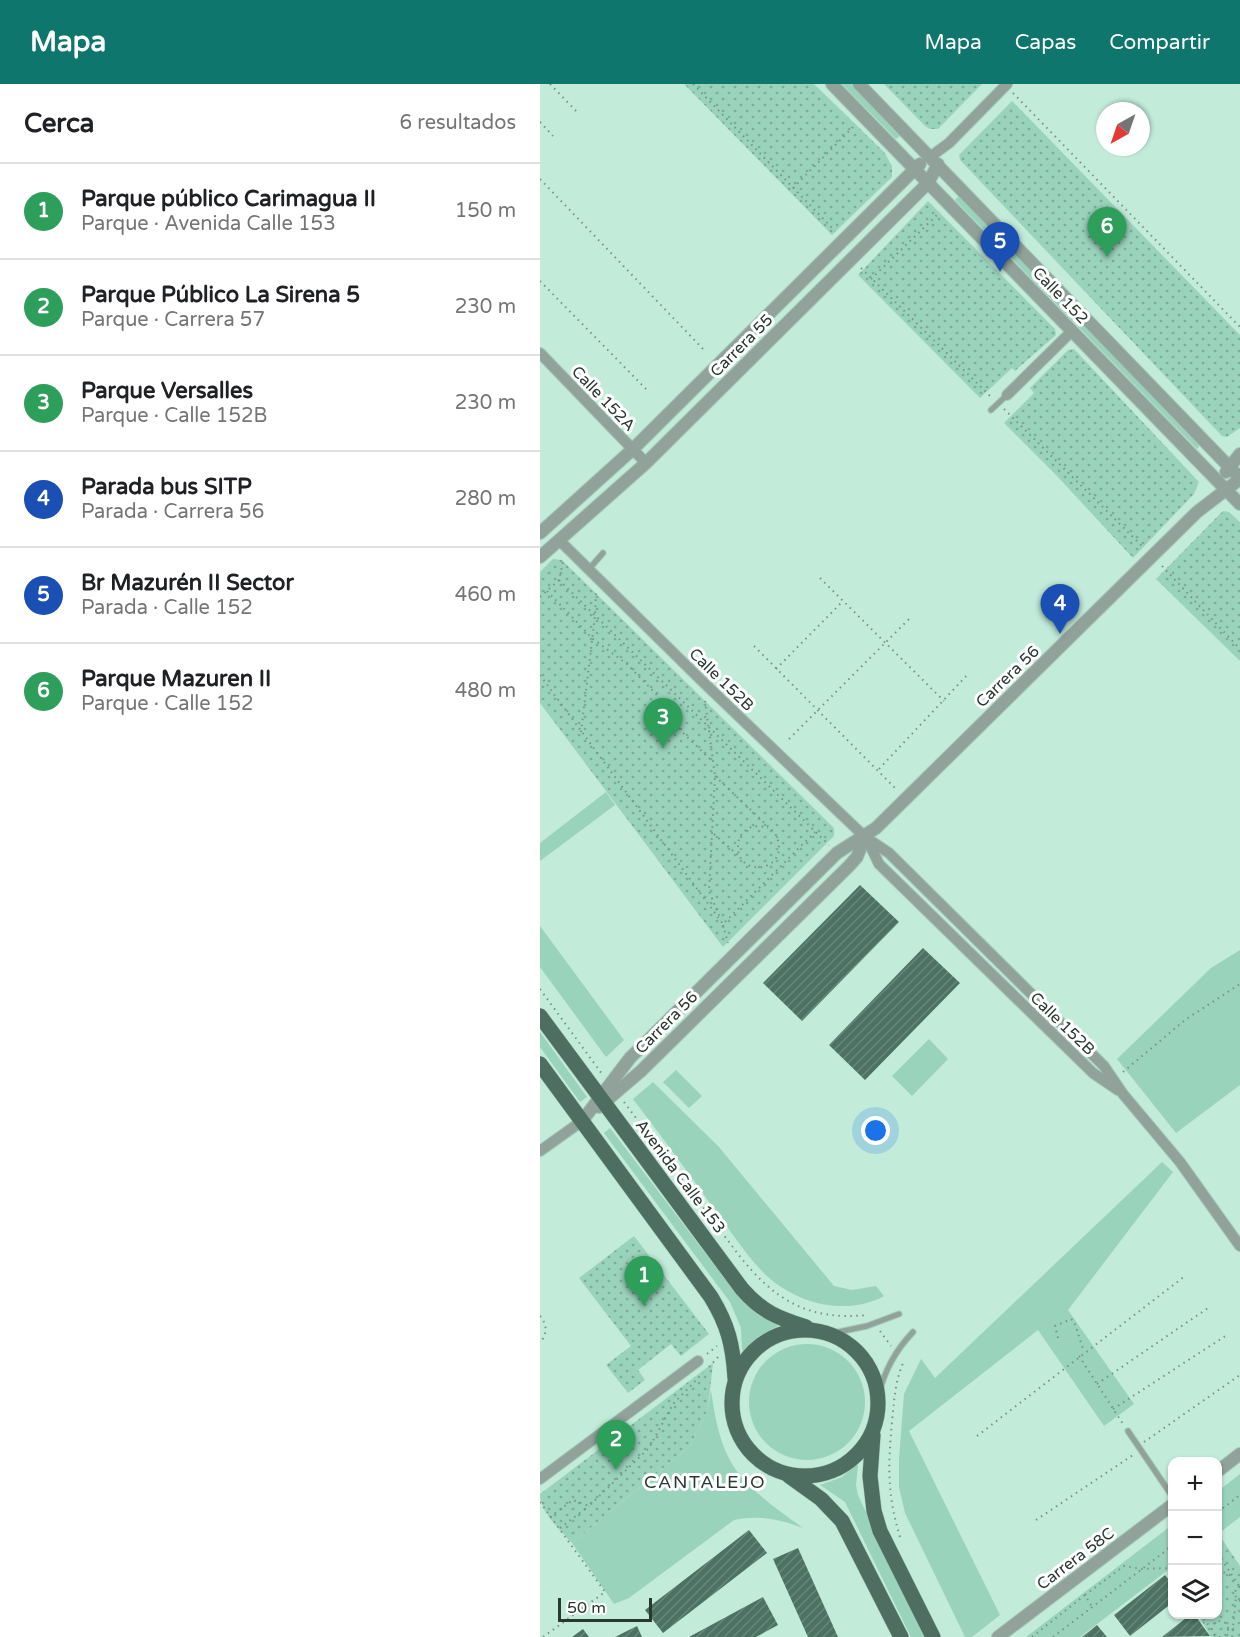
<!DOCTYPE html>
<html lang="es">
<head>
<meta charset="utf-8">
<style>
	:root { --surface:#fff; --page:#f2f2f2; --text:#202124; --muted:#757577; --line:#e0e0e0; --accent:#0f766e }
	body { margin:0; font-family:"Varela Round",sans-serif; background:var(--page); color:var(--text) }
	.controls { position:absolute; right:18px; bottom:18px; display:grid; overflow:hidden; border-radius:12px; box-shadow:0 2px 4px #0004 }
	.controls button { width:54px; height:54px; display:grid; place-items:center; padding:0; border:0; border-bottom:2px solid var(--line); background:var(--surface); color:var(--text); font:30px sans-serif }
	.compass { position:absolute; left:556px; top:18px; width:54px; height:54px; border-radius:50%; background:var(--surface); box-shadow:0 2px 4px #0004; rotate:220deg }
	.scale { position:absolute; left:18px; bottom:15px; width:94px; box-sizing:border-box; padding-left:6px; border:3px solid #293932; border-top:0; font-size:16px; line-height:21px; white-space:nowrap; color:#293932; -webkit-text-stroke:4px #fff; paint-order:stroke }
	.you { position:absolute; left:336px; top:1047px; width:21px; height:21px; margin:-15px; border:4px solid #fff; border-radius:50%; background:#1a73e8; box-shadow:0 0 0 9px #1a73e833 }
	.badge { display:grid; place-items:center; width:39px; height:39px; border-radius:50%; background:var(--accent); color:#fff; font-size:20px; font-weight:700 }
	.pin { position:absolute; translate:-50% -50px; filter:drop-shadow(0 2px 3px #0008) }
	.pin::after { content:''; position:absolute; top:32px; width:21px; height:18px; background:inherit; clip-path:polygon(0 0,100% 0,50% 100%) }
	.list { margin:0; padding:0; list-style:none }
	h2 { display:flex; justify-content:space-between; align-items:center; height:78px; margin:0; padding:0 24px; font-size:26px }
	h2 small { font-size:20px; font-weight:400; color:var(--muted) }
	.list li { display:grid; grid-template-columns:39px 1fr auto; gap:18px; align-items:center; box-sizing:border-box; height:96px; padding:0 24px; border-top:2px solid var(--line) }
	.list b { display:block; font-size:22px; white-space:nowrap }
	.list p { margin:0; font-size:20px; white-space:nowrap; color:var(--muted) }
	.list em { font-size:20px; font-style:normal; color:var(--muted) }
	.icon { flex:none; width:33px; height:33px; fill:none; stroke:currentColor; stroke-width:2; stroke-linecap:round; stroke-linejoin:round }
	.map { position:relative; flex:none; width:700px; height:1553px; overflow:hidden }
	header { display:flex; align-items:center; gap:36px; box-sizing:border-box; height:84px; padding:0 30px; background:var(--accent); color:#fff }
	header strong { font-size:28px }
	nav { display:flex; gap:33px; margin-inline-start:auto; font-size:21px }
	main { display:flex }
	aside { flex:1; background:var(--surface) }
	.map>svg:first-child { display:block }
</style>
</head>
<body>
<header>
<strong>Mapa</strong>
<nav><a>Mapa</a><a>Capas</a><a>Compartir</a></nav>
</header>
<main>
<aside>
<h2>Cerca<small>6 resultados</small></h2>
<ul class="list">
<li><span class="badge" style="background:#2e9e5b">1</span><div><b>Parque público Carimagua II</b><p>Parque · Avenida Calle 153</p></div><em>150 m</em></li>
<li><span class="badge" style="background:#2e9e5b">2</span><div><b>Parque Público La Sirena 5</b><p>Parque · Carrera 57</p></div><em>230 m</em></li>
<li><span class="badge" style="background:#2e9e5b">3</span><div><b>Parque Versalles</b><p>Parque · Calle 152B</p></div><em>230 m</em></li>
<li><span class="badge" style="background:#1a4fb4">4</span><div><b>Parada bus SITP</b><p>Parada · Carrera 56</p></div><em>280 m</em></li>
<li><span class="badge" style="background:#1a4fb4">5</span><div><b>Br Mazurén II Sector</b><p>Parada · Calle 152</p></div><em>460 m</em></li>
<li><span class="badge" style="background:#2e9e5b">6</span><div><b>Parque Mazuren II</b><p>Parque · Calle 152</p></div><em>480 m</em></li>
</ul>
</aside>
<div class="map">
<svg width="700" height="1553" viewBox="0 0 700 1553">
	<defs>
		<pattern id="park-dots" width="8" height="8" patternUnits="userSpaceOnUse" patternTransform="scale(1.5)"><rect width="8" height="8" fill="#9ad3bc"/><path d="M2 2h.1M6 6h.1" fill="none" stroke="#7eac99" stroke-width="1.8" stroke-linecap="round"/></pattern>
		<pattern id="building-hatch" width="6" height="6" patternUnits="userSpaceOnUse" patternTransform="scale(1.5)"><rect width="6" height="6" fill="#4c7263"/><path d="M-1 1l2-2M0 6l6-6M5 7l2-2" fill="none" stroke="#69867b"/></pattern>
	</defs>
	<rect width="100%" height="100%" fill="#c2ebda"/>
	<!-- grass -->
	<g fill="#9ad3bc">
		<polygon points="302,0 311,0 361,51 356,55"/>
		<polygon points="420,111 661,360 657,365 415,116"/>
		<polygon points="66,708 75,721 0,777 0,759"/>
		<polygon points="0,842 84,956 66,973 0,883"/>
		<polygon points="700,866 700,1001 636,1049 577,975 671,884"/>
		<polygon points="0,948 47,1013 40,1018 0,963"/>
		<polygon points="389,955 408,975 372,1012 352,992"/>
		<polygon points="136,986 162,1012 149,1024 123,998"/>
		<path d="M 113,998 L 179,1063 L 294,1202 L 312,1206 L 336,1202 L 344,1212 C 303,1234 250,1218 219,1184 C 200,1163 184,1137 167,1115 C 143,1081 118,1048 93,1015 Z"/>
		<polygon points="70,1044 198,1212 218,1231 237,1240 238,1242 219,1252 204,1267 202,1266 201,1244 190,1218 64,1049"/>
		<polygon points="622,1078 633,1088 528,1226 594,1320 564,1342 498,1246 369,1347 460,1531 432,1553 425,1553 365,1429 359,1403 359,1375 364,1310 381,1275 395,1294"/>
		<circle cx="267" cy="1318" r="58"/>
		<path d="M 171,1306 C 175,1334 180,1363 196,1386 C 213,1409 240,1427 263,1444 C 240,1435 218,1431 194,1436 L 89,1514 L 74,1520 L 32,1459 L 150,1362 L 168,1325 Z"/>
		<polygon points="315,1381 318,1381 316,1401 318,1411 384,1553 371,1553 305,1418 280,1401 302,1393"/>
		<polygon points="700,1390 700,1433 678,1450 678,1407"/>
		<polygon points="632,1441 632,1483 540,1553 486,1553"/>
	</g>
	<!-- park -->
	<g fill="url(#park-dots)">
		<polygon points="144,0 274,0 344,68 352,82 352,93 292,151"/>
		<polygon points="344,0 442,0 398,45 390,45 385,42"/>
		<polygon points="472,17 700,251 700,344 687,353 682,352 420,76 419,71"/>
		<polygon points="388,117 515,245 516,251 475,287 472,284 440,314 318,191"/>
		<polygon points="534,265 659,398 654,410 593,474 517,392 464,339 494,309 490,304 528,266"/>
		<polygon points="683,427 689,428 700,438 700,577 616,495"/>
		<polygon points="13,475 22,476 294,744 294,752 183,863 0,619 0,488"/>
		<polygon points="94,1152 169,1250 141,1272 131,1260 98,1286 105,1296 88,1309 66,1281 91,1262 39,1194"/>
		<path d="M 173,1279 L 168,1325 L 150,1362 L 32,1459 C 20,1446 0,1428 0,1410 Z"/>
		<polygon points="678,1449 700,1482 700,1553 671,1553 658,1531 678,1530"/>
	</g>
	<!-- building -->
	<g fill="url(#building-hatch)">
		<polygon points="320,801 359,838 262,937 223,899"/>
		<polygon points="383,864 420,899 325,996 289,961"/>
		<polygon points="209,1446 227,1469 123,1549 105,1526"/>
		<polygon points="258,1464 298,1553 268,1553 233,1475"/>
		<polygon points="625,1491 632,1500 632,1519 590,1552 574,1531"/>
		<polygon points="223,1513 238,1541 216,1553 149,1553"/>
		<polygon points="651,1530 654,1530 670,1552 622,1553"/>
		<polygon points="557,1541 567,1553 542,1553"/>
		<polygon points="97,1542 102,1553 75,1553"/>
		<polygon points="43,1545 49,1553 32,1553"/>
	</g>
	<g fill="none" stroke-linecap="round" stroke-linejoin="round">
		<!-- service casing -->
		<g stroke="#a3c7b8" stroke-width="7">
			<g id="service">
				<polyline points="451,326 467,311"/>
				<polyline points="49,485 63,469"/>
				<polyline points="289,1250 327,1242 359,1230"/>
				<path d="M 338,1312 C 345,1286 355,1267 373,1248"/>
				<polyline points="588,1347 632,1412"/>
			</g>
		</g>
		<!-- minor casing -->
		<g stroke="#a3c7b8" stroke-width="12">
			<g id="minor">
				<polyline points="390,73 409,59 467,0"/>
				<polyline points="0,269 106,379"/>
				<polyline points="467,311 532,247"/>
				<polyline points="19,456 163,598 325,753 349,769 564,982 583,1010 640,1078 700,1162"/>
				<polyline points="326,753 339,780 553,989 578,1006"/>
				<polyline points="0,1067 42,1037"/>
				<polyline points="0,1395 158,1277"/>
			</g>
		</g>
		<!-- tertiary casing -->
		<g stroke="#a3c7b8" stroke-width="14">
			<g id="tertiary">
				<polyline points="292,0 700,420"/>
				<polyline points="319,0 700,394"/>
				<polyline points="686,388 700,370"/>
				<polyline points="0,449 93,365 380,80"/>
				<polyline points="0,473 106,379 388,99 398,80"/>
				<polyline points="59,1023 101,987 309,782 317,773 325,753"/>
				<polyline points="42,1037 90,974 297,769 336,744 657,428 700,395"/>
				<polyline points="678,1387 700,1370"/>
				<polyline points="458,1553 632,1421"/>
			</g>
		</g>
		<!-- primary casing -->
		<g stroke="#a3c7b8" stroke-width="16">
			<g id="primary">
				<path d="M 0,932 L 202,1205 C 222,1228 238,1234 266,1243"/>
				<path d="M 0,980 L 171,1213 C 188,1241 193,1261 195,1294"/>
				<circle cx="265" cy="1319" r="73"/>
				<polyline points="333,1351 330,1392 334,1427 340,1447 393,1553"/>
				<polyline points="249,1392 281,1415 302,1437 361,1553"/>
			</g>
		</g>
		<!-- path -->
		<g stroke="#779487" stroke-width="2" stroke-dasharray="1.5 4.5" stroke-linecap="butt">
			<polyline points="10,0 37,28"/>
			<polyline points="153,0 295,147"/>
			<polyline points="473,9 700,243"/>
			<polyline points="0,38 13,52"/>
			<polyline points="0,95 164,266"/>
			<polyline points="253,104 314,42"/>
			<polyline points="321,184 451,313"/>
			<polyline points="331,195 400,128"/>
			<polyline points="0,197 107,306"/>
			<polyline points="464,325 603,463"/>
			<polyline points="622,482 700,565"/>
			<polyline points="280,494 404,617"/>
			<polyline points="19,496 289,761"/>
			<polyline points="7,507 53,555 87,580 118,612 142,648 173,678"/>
			<polyline points="0,513 19,496 23,478"/>
			<polyline points="214,562 357,706"/>
			<polyline points="236,585 303,517"/>
			<polyline points="0,591 183,840 275,748"/>
			<polyline points="165,617 175,692 169,807 181,836"/>
			<polyline points="41,648 55,532 56,508"/>
			<polyline points="249,655 371,533"/>
			<polyline points="339,685 429,589"/>
			<path d="M 175,692 L 235,749 C 254,787 198,796 198,763 C 198,758 199,753 202,750 C 209,741 218,741 228,744"/>
			<polyline points="174,750 199,772"/>
			<polyline points="183,841 188,859"/>
			<polyline points="0,905 62,990"/>
			<polyline points="583,988 645,936 700,900"/>
			<path d="M 84,1018 L 198,1170 C 234,1216 268,1237 328,1231"/>
			<path d="M 0,1232 C 8,1241 7,1250 0,1259"/>
			<polyline points="340,1247 351,1262"/>
			<polyline points="518,1254 515,1242 531,1235 534,1237 544,1268"/>
			<polyline points="167,1270 177,1262"/>
			<polyline points="539,1272 583,1340"/>
			<polyline points="169,1283 179,1272"/>
			<polyline points="557,1300 668,1224"/>
			<polyline points="573,1325 687,1251"/>
			<polyline points="437,1352 645,1192"/>
			<polyline points="604,1358 700,1291"/>
			<polyline points="0,1418 65,1508 3,1553"/>
			<polyline points="678,1428 700,1411"/>
			<polyline points="10,1433 33,1416 49,1422 109,1364 133,1320 163,1289"/>
			<polyline points="496,1436 593,1371"/>
			<polyline points="632,1440 628,1466 632,1486"/>
			<polyline points="20,1444 49,1422"/>
			<path d="M 360,1453 C 347,1410 348,1382 352,1338 C 354,1317 355,1298 363,1279 L 361,1276"/>
			<polyline points="678,1470 699,1502"/>
			<polyline points="678,1486 692,1492"/>
			<path d="M 700,1502 L 696,1505 C 694,1510 695,1514 700,1517"/>
			<polyline points="545,1511 584,1482 602,1485 631,1484"/>
			<polyline points="660,1530 673,1547"/>
			<circle cx="680" cy="1545" r="8"/>
			<polyline points="492,1553 545,1511 552,1523"/>
			<polyline points="513,1553 632,1462"/>
			<polyline points="692,1553 696,1514"/>
		</g>
		<!-- service -->
		<use href="#service" stroke="#91a29a" stroke-width="5"/>
		<!-- minor -->
		<use href="#minor" stroke="#91a29a" stroke-width="10"/>
		<!-- tertiary -->
		<use href="#tertiary" stroke="#91a29a" stroke-width="12"/>
		<!-- primary -->
		<use href="#primary" stroke="#4e6e61" stroke-width="15"/>
	</g>
	<g text-anchor="middle" stroke-width="6" stroke-linejoin="round" paint-order="stroke">
		<!-- street labels -->
		<g font-size="16" fill="#293932" stroke="#fff">
			<text transform="translate(521 211) rotate(46)" y="6">Calle 152</text>
			<text transform="translate(201 261) rotate(-45)" y="6">Carrera 55</text>
			<text transform="translate(64 314) rotate(46)" y="6">Calle 152A</text>
			<text transform="translate(467 592) rotate(-44)" y="6">Carrera 56</text>
			<text transform="translate(182 595) rotate(44)" y="6">Calle 152B</text>
			<text transform="translate(126 938) rotate(-45)" y="6">Carrera 56</text>
			<text transform="translate(523 939) rotate(44)" y="6">Calle 152B</text>
			<text transform="translate(141 1092) rotate(53)" y="6">Avenida Calle 153</text>
			<text transform="translate(535 1474) rotate(-37)" y="6">Carrera 58C</text>
		</g>
		<!-- neighbourhood labels -->
		<g font-size="18" letter-spacing="1.5" fill="#293932" stroke="#fff">
			<text x="165" y="1404">CANTALEJO</text>
		</g>
	</g>
</svg>
<div class="controls">
<button>+</button>
<button>−</button>
<button><svg class="icon" aria-label="layers" viewBox="0 0 24 24"><path d="M12 4l9 5-9 5-9-5zM3 14l9 5 9-5"/></svg></button>
</div>
<svg class="compass" viewBox="-18 -18 36 36"><path d="M0-13l5 13h-10z" fill="#e53935"/><path d="M0 13l5-13h-10z" fill="#757577"/></svg>
<div class="scale">50 m</div>
<div class="you"></div>
<div class="pin badge" style="left:104px;top:1222px;background:#2e9e5b">1</div>
<div class="pin badge" style="left:76px;top:1386px;background:#2e9e5b">2</div>
<div class="pin badge" style="left:123px;top:664px;background:#2e9e5b">3</div>
<div class="pin badge" style="left:520px;top:550px;background:#1a4fb4">4</div>
<div class="pin badge" style="left:460px;top:188px;background:#1a4fb4">5</div>
<div class="pin badge" style="left:567px;top:173px;background:#2e9e5b">6</div>
</div>
</main>
</body>
</html>
